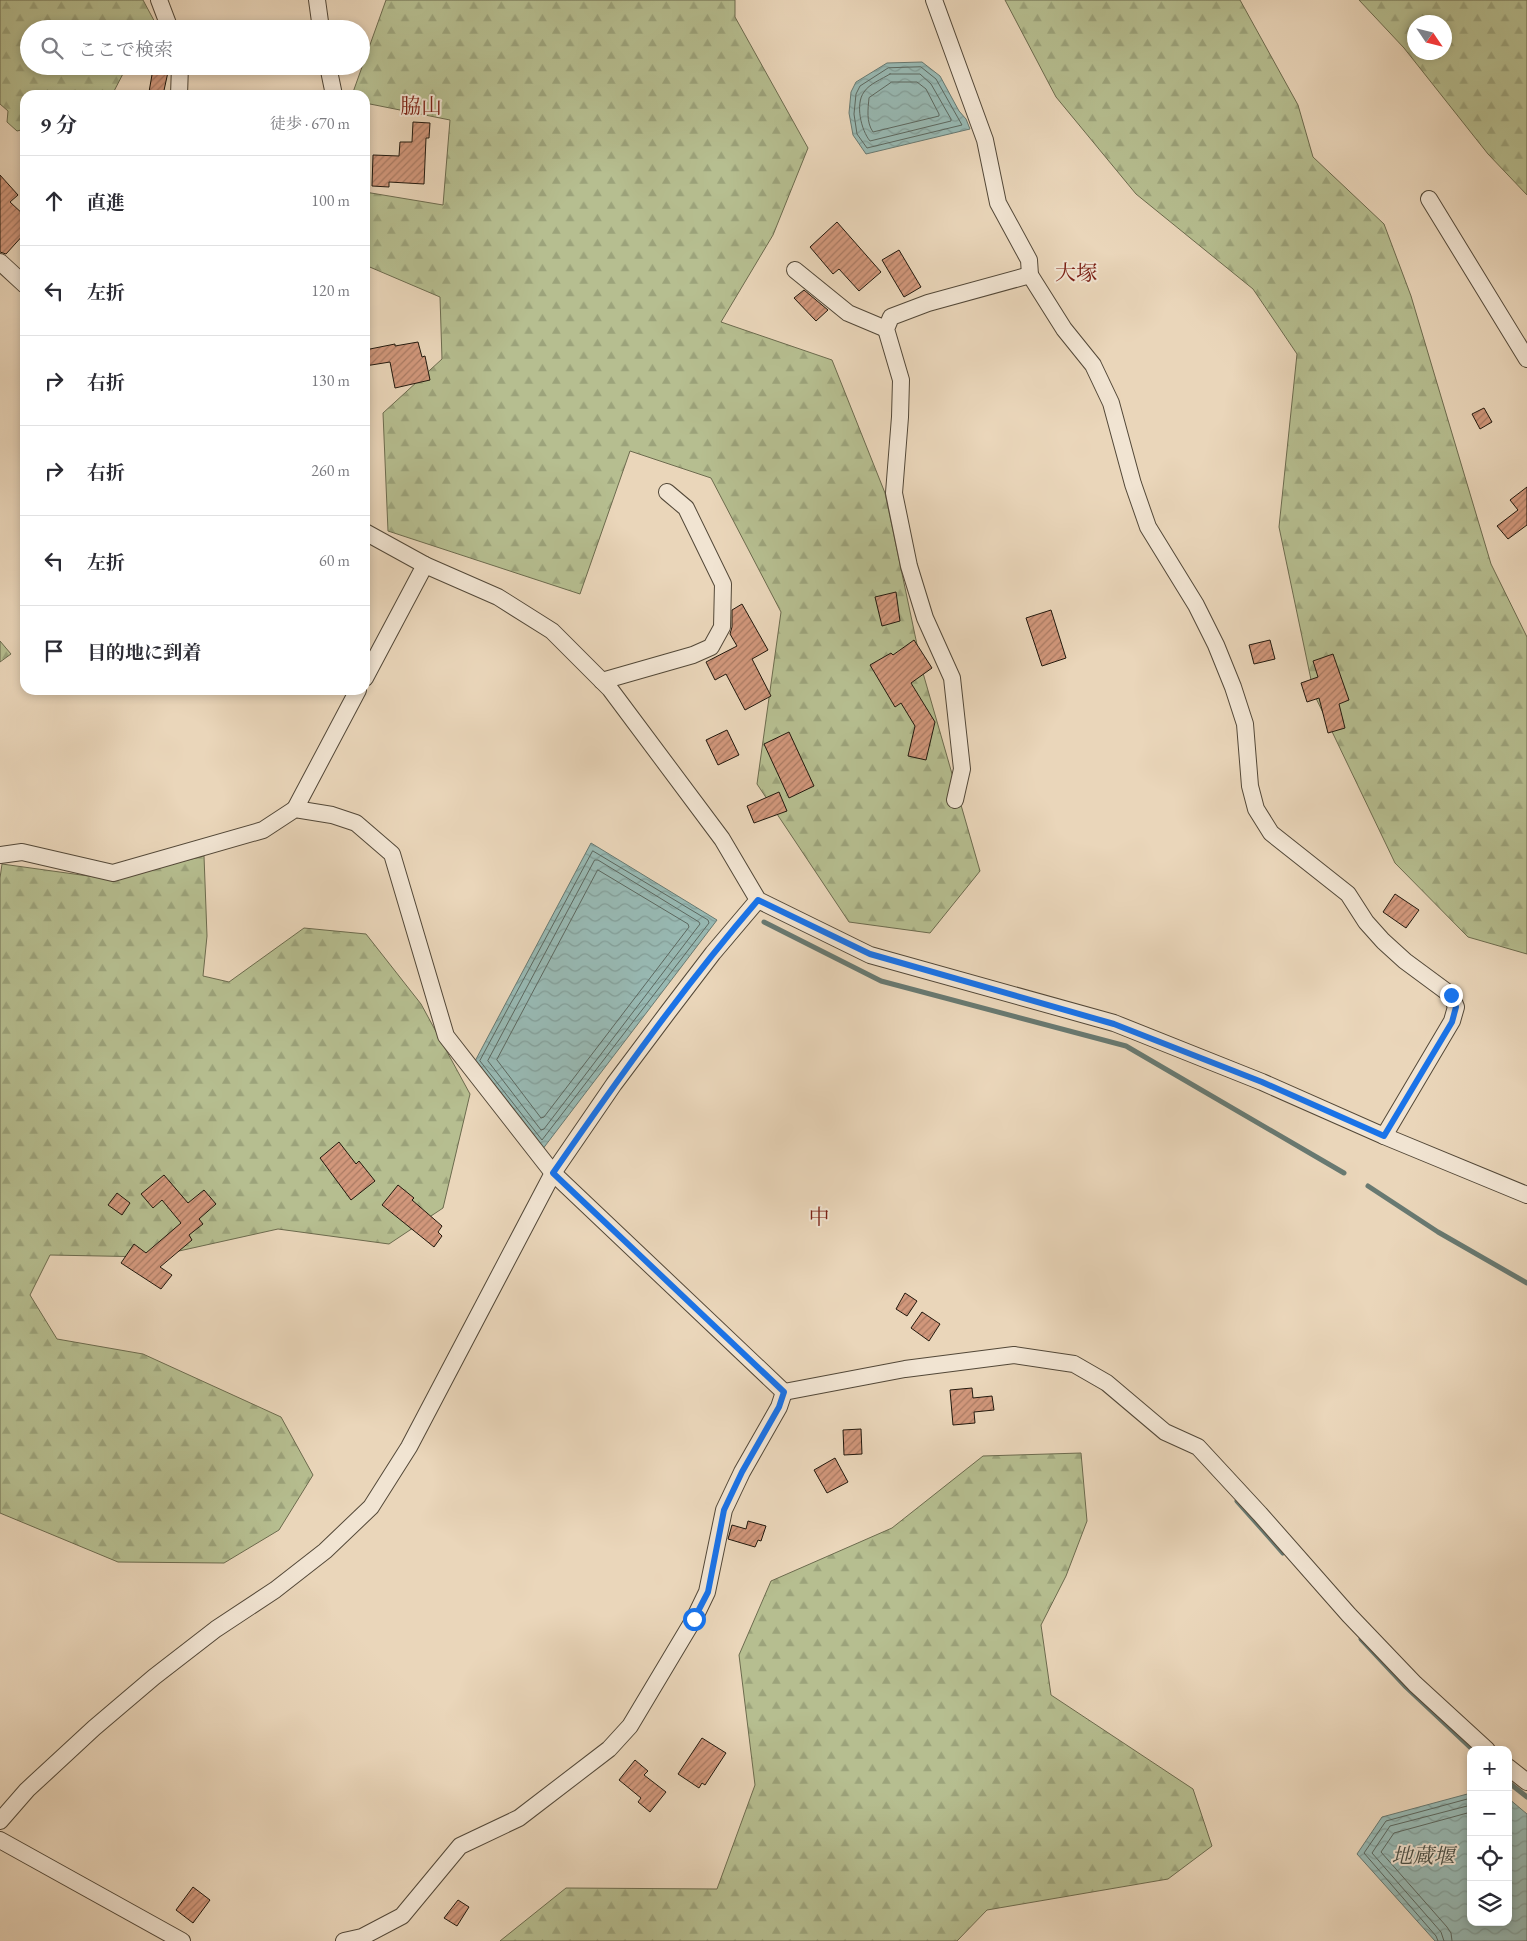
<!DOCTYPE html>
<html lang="ja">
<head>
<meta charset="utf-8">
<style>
	:root { --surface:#fff; --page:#f2f2f3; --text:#2b2b33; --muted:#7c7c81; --line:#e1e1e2 }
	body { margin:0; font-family:"EB Garamond","Noto Serif JP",serif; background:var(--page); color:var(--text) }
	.controls { position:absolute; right:15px; bottom:15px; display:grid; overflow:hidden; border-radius:10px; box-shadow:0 2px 8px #0003 }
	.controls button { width:45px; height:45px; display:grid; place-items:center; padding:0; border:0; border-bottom:1px solid var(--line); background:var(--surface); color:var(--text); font:25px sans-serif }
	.compass { position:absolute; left:1407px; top:15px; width:45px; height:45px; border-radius:50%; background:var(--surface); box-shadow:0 2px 8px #0003; rotate:125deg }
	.stop { position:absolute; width:15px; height:15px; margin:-11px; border:4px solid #1a73e8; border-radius:50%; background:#fff }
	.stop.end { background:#1a73e8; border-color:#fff; box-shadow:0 1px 5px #0008 }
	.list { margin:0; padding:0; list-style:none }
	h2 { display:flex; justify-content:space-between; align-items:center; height:65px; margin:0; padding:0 20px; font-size:21px }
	h2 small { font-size:16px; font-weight:400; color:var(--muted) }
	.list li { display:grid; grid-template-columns:32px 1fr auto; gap:15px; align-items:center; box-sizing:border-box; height:90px; padding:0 20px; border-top:1px solid var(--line) }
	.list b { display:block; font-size:19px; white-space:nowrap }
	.list em { font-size:16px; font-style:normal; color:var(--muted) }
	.icon { flex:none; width:28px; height:28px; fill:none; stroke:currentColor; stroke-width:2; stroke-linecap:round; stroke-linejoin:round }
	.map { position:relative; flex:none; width:1527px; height:1941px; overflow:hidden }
	.search { position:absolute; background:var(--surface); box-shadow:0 2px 8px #0003; left:20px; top:20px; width:350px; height:55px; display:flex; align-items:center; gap:12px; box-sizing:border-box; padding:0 18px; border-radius:28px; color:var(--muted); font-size:19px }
	.panel { position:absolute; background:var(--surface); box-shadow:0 2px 8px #0003; left:20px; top:90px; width:350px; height:605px; border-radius:15px }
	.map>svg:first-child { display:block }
</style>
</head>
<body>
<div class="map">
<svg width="1527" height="1941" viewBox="0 0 1527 1941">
	<defs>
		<pattern id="forest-firs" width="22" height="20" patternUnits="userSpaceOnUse" patternTransform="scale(1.25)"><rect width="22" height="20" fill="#b6be90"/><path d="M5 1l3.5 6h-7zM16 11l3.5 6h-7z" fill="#9ca37b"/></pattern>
		<pattern id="water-waves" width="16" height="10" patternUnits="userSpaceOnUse" patternTransform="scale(1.25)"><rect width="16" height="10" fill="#98b9b3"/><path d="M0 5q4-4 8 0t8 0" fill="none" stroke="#839e99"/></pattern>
		<pattern id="building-hatch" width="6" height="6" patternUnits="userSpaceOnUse" patternTransform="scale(1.25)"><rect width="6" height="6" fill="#d1977b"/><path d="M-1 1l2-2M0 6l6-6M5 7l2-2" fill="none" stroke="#a97a63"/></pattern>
	</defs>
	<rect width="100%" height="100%" fill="#ead6ba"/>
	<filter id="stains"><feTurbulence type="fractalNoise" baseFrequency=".004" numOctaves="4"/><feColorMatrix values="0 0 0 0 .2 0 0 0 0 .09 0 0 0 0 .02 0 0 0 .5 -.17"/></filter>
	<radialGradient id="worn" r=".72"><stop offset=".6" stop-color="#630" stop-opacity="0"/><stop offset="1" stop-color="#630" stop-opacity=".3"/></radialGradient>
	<!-- forest -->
	<g fill="url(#forest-firs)" stroke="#6c6b4e" fill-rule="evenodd">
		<polygon points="0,0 143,0 158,28 29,29 29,66 127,66 112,95 25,95 25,129 17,131 7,122 8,111 0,104"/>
		<polygon points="386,0 735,0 735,17 808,148 773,235 721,322 832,360 885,493 923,673 980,871 930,933 849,922 757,784 781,612 711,478 630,451 580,594 388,531 383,413 442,359 440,297 365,265 365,192 443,205 450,120 365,103 365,95 352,95"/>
		<polygon points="1005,0 1240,0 1298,105 1313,157 1384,224 1411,296 1491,564 1527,637 1527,954 1468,937 1395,863 1314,694 1279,527 1297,354 1253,289 1136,194 1056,97"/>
		<path d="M 1359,0 L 1527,0 L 1527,195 L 1488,154 L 1404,48 ZM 1414,22 L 1444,22 L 1444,52 L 1414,52 Z"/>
		<polygon points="0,641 11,654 0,662"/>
		<polygon points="204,856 207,936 203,976 229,982 304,928 366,934 421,1004 470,1094 443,1208 389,1244 278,1229 152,1257 50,1255 30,1295 57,1339 143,1354 281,1417 313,1475 279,1530 224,1563 118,1562 0,1513 0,878 2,864 110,879"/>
		<polygon points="1081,1453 1087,1521 1066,1576 1041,1625 1051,1695 1193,1789 1212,1846 1168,1879 987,1910 957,1941 500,1941 566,1888 717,1889 755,1785 739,1655 771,1581 892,1528 983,1456"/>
	</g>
	<!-- water -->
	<g fill="url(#water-waves)" stroke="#687971">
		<polygon points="922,62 940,76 959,111 966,119 970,129 866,154 853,135 849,113 851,92 856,82 887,63"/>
		<polygon points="591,843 717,920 542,1150 474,1063"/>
		<polygon points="1471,1793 1471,1922 1508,1922 1508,1798 1527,1814 1527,1941 1435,1941 1357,1854 1382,1817"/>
	</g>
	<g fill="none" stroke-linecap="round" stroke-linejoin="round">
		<!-- shore -->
		<g stroke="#5c6860" stroke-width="1">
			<polygon points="921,67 936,79 962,125 867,148 857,134 854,114 856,94 860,86 888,68"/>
			<path d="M 890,74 L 920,74 L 931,84 L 951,119 L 951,121 L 870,141 C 861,130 855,104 864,92 C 869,84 882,79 890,74 Z"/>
			<path d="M 892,82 L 917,82 L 926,89 L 939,114 L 939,116 L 873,132 C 866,122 868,109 869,98 Z"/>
			<polygon points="593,851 708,920 709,923 542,1140 480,1061"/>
			<polygon points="595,860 598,860 699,922 700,924 544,1129 541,1130 488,1061"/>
			<polygon points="598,870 688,924 689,927 544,1117 541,1118 497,1060"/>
			<polyline points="1438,1941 1436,1936 1364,1853 1386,1821 1471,1798"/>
			<polyline points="1444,1941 1441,1932 1372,1853 1390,1826 1471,1805"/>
			<polyline points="1452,1941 1451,1933 1447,1927 1381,1852 1394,1833 1471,1812"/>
		</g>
		<!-- stream -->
		<g stroke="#687971" stroke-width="5">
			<polyline points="764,922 881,981 1126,1046 1344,1173"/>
			<polyline points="1368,1186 1438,1232 1527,1283"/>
			<polyline points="1237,1501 1283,1553"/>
			<polyline points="1361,1639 1406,1687 1473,1750"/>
			<polyline points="1508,1782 1527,1797"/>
		</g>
	</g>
	<!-- building -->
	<g fill="url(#building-hatch)" stroke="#21180d">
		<polygon points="153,69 168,72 163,95 149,92"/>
		<polygon points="413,122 430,123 429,138 426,138 424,184 389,182 389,187 372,186 373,155 399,156 400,142 412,142"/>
		<polygon points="0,175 18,195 10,202 25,216 25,233 6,254 0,252"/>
		<polygon points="837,222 881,272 859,291 839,269 833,274 810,247"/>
		<polygon points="899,250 921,287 904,297 882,260"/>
		<polygon points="804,290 828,310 816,321 794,298"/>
		<polygon points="418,342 422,357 425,356 430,380 395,388 390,362 365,366 365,350 395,344 395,346"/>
		<polygon points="1484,408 1492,422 1480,429 1472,414"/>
		<polygon points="1527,487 1527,525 1508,539 1497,526 1518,510 1510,500"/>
		<polygon points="896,592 900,621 882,626 875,597"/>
		<polygon points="742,604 768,650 752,659 771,696 745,710 726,674 715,680 706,662 737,646 730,634 732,627 732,610"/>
		<polygon points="1051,610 1066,658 1042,666 1026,618"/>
		<polygon points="914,640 932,668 911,683 935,722 926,760 908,756 915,726 901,703 895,707 870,665 891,653 893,655"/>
		<polygon points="1270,640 1275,659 1254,664 1249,645"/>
		<polygon points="1333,654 1349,700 1339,704 1345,728 1328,733 1319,698 1307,702 1301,683 1318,677 1313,661"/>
		<polygon points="727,730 739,755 718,765 706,740"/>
		<polygon points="789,732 814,786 789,798 764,744"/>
		<polygon points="779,792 787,811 754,823 747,806"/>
		<polygon points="1395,894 1419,910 1406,928 1383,912"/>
		<polygon points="339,1142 356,1164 359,1161 375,1181 351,1200 320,1158"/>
		<polygon points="164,1175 188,1203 204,1190 216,1204 199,1219 203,1224 189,1235 192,1240 160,1267 172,1275 161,1289 121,1263 134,1244 146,1253 181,1223 162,1200 153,1208 141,1194"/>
		<polygon points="398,1185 414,1198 412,1200 442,1226 438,1232 442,1236 434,1247 382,1205"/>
		<polygon points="117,1193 130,1203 122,1215 108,1205"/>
		<polygon points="905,1293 917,1301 907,1316 896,1309"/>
		<polygon points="922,1312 940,1324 929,1341 911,1328"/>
		<polygon points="972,1388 973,1398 992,1396 994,1410 974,1412 975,1423 953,1425 950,1390"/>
		<polygon points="861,1429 862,1454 844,1455 843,1430"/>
		<polygon points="835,1458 848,1482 827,1493 814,1470"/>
		<polygon points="748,1521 766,1526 761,1541 758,1540 755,1547 728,1539 732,1525 746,1529"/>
		<polygon points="702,1738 726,1753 705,1785 702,1783 699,1788 678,1774"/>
		<polygon points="635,1760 648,1771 644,1775 666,1792 650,1812 638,1802 641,1798 619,1780"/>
		<polygon points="193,1887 210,1900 193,1923 176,1910"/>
		<polygon points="458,1900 469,1907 457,1926 444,1918"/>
	</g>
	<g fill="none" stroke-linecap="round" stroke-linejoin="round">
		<!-- street casing -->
		<g stroke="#534838" stroke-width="18">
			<g id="street">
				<polyline points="159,0 170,29"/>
				<polyline points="317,0 321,29"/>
				<polyline points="934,0 985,140 998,203 1029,260 1030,275 1064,329 1093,365 1111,403 1133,484 1148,527 1196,605 1216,645 1233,687 1245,724 1250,786 1256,809 1271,833 1348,894 1366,922 1383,941 1405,961 1451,995 1456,1007 1452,1021 1384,1136"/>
				<polyline points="328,66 334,95"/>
				<polyline points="179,95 180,66"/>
				<polyline points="1429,199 1527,359"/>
				<polyline points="0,262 25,285"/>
				<polyline points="795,270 848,313 886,329"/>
				<polyline points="365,532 425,565 498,597 552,631 610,689 722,839 758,900 870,955 1114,1023 1262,1082 1384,1136 1527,1195"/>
				<polyline points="365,678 425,565"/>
				<polyline points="602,681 693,655 711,647 722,627 723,584 686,508 667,492"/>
				<polyline points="955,800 962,769 952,678 925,618 909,566 894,493 900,417 901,380 886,329 891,317 928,303 1030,275"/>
				<polyline points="295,809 358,690"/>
				<polyline points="0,855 22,852 113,873 263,830 295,809 332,815 356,823 392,854 446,1036 553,1173 784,1392"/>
				<polyline points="784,1392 905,1369 1014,1355 1074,1364 1107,1383 1165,1432 1198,1447 1260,1514 1349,1615 1415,1684 1487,1750"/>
				<polyline points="1508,1767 1527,1782"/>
				<polyline points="0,1821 27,1790 94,1728 154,1677 216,1629 275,1590 325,1551 371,1507 409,1447 553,1173 614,1084 668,1012 713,953 758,900"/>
				<polyline points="0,1840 182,1941"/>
				<polyline points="344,1941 362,1937 402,1916 460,1846 519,1818 609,1749 630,1726 694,1619 707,1592 724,1510 742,1472 779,1407 784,1392"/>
			</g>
		</g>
		<!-- street -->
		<use href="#street" stroke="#f1e4d2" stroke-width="16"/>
	</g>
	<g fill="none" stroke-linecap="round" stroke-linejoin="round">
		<!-- route -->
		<path stroke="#1a73e8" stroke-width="6" d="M 694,1619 L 708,1592 L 724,1510 L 742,1472 L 779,1407 L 784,1392 L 553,1173 C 618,1079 684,986 758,900 L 870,954 L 1114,1024 L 1262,1082 L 1384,1136 L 1452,1022 L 1456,1007 L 1451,995"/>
	</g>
	<g text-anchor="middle" stroke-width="4" stroke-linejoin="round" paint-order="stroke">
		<!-- neighbourhood labels -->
		<g font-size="21" fill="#7a1f14" stroke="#f1e4d2">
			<text x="421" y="113">脇山</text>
			<text x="1076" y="280">大塚</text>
			<text x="819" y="1224">中</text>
		</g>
		<!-- water labels -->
		<g font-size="21" font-style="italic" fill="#4b5047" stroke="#f1e4d2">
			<text x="1423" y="1863">地蔵堰</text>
		</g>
	</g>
	<rect width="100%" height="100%" filter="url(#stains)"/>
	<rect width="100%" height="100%" fill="url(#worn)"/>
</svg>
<div class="controls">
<button>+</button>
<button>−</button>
<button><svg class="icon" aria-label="locate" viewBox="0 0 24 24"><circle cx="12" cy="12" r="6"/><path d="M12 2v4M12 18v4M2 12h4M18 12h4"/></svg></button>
<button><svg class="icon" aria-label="layers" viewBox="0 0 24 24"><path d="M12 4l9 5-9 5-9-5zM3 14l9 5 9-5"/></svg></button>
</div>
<svg class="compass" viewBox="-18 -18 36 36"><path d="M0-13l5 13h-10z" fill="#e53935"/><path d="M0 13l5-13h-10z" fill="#7c7c81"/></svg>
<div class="stop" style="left:694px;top:1619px"></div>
<div class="stop end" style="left:1451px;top:995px"></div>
<div class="search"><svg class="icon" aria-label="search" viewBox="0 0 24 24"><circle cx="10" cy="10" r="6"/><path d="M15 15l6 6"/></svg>ここで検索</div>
<section class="panel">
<h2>9 分<small>徒歩 · 670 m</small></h2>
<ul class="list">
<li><svg class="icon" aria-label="ahead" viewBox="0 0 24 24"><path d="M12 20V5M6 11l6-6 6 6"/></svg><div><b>直進</b></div><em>100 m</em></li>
<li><svg class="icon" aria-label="left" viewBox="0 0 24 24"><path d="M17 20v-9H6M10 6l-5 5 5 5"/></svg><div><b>左折</b></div><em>120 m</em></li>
<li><svg class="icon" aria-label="right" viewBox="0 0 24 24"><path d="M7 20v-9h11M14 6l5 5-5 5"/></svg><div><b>右折</b></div><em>130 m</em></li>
<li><svg class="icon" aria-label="right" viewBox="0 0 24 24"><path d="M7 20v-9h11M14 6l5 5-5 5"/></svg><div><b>右折</b></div><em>260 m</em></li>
<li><svg class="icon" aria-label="left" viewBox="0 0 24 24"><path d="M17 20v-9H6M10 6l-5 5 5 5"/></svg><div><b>左折</b></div><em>60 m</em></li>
<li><svg class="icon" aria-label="arrive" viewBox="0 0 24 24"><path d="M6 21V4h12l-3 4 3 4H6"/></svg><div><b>目的地に到着</b></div></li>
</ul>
</section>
</div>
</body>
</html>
